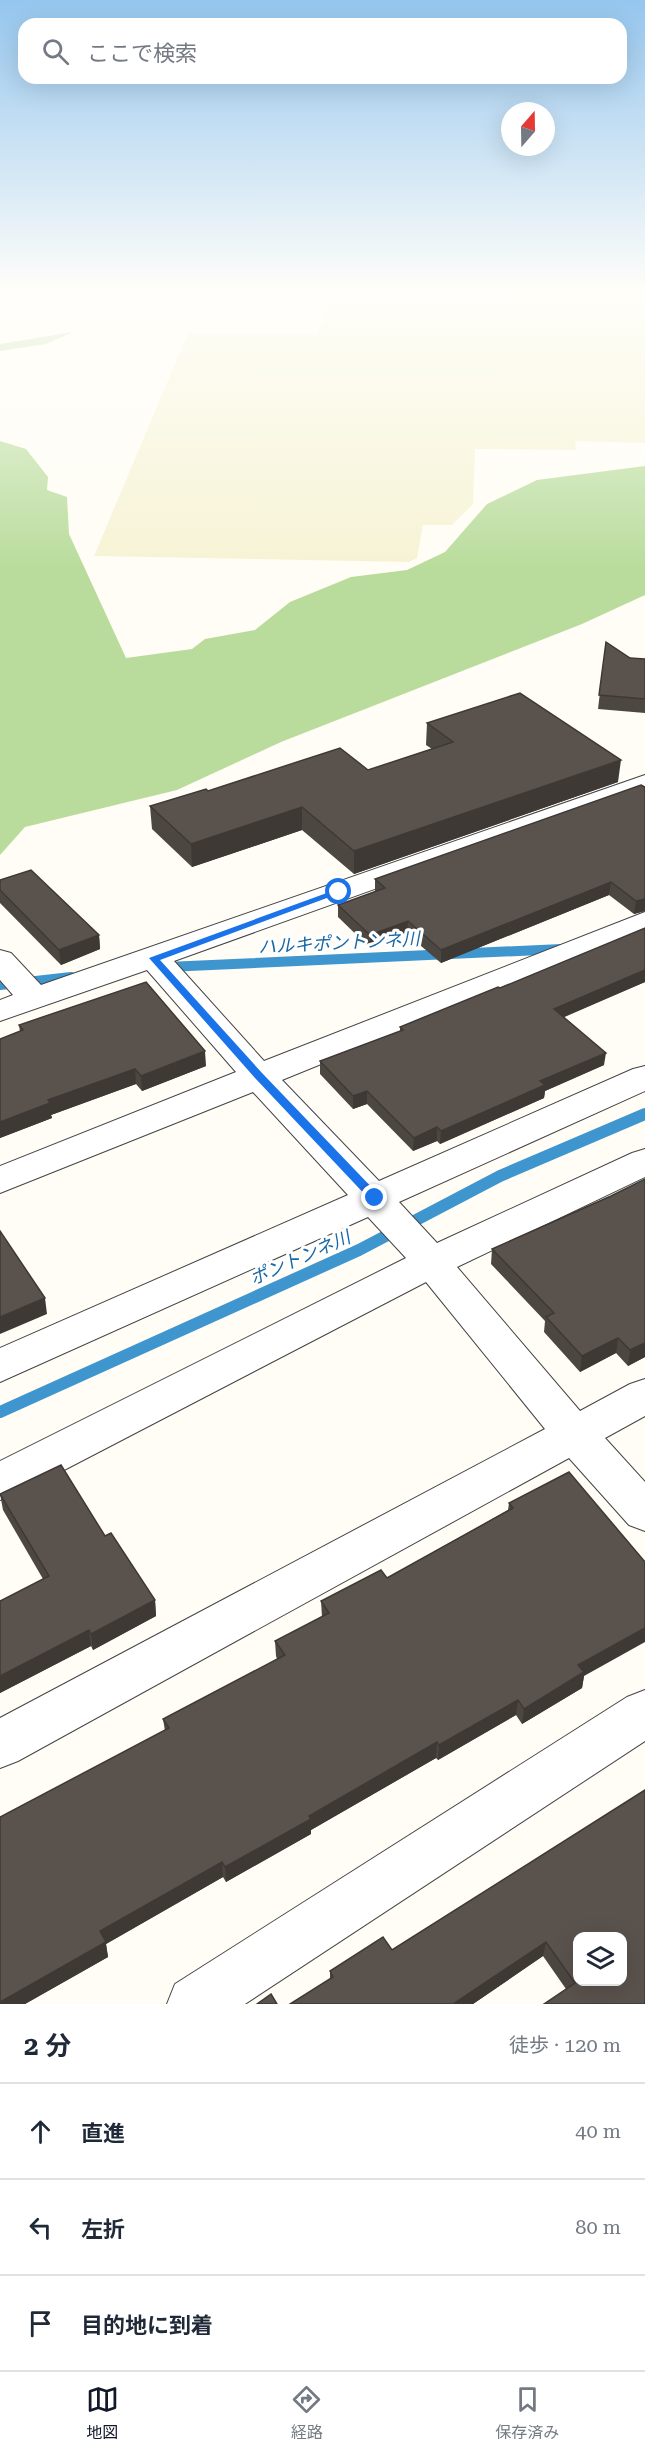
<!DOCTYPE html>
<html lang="ja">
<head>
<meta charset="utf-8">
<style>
	:root { --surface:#fff; --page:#f2f2f3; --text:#1f2937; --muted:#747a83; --line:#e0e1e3; --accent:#111827 }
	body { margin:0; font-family:"Roboto Serif","Noto Sans JP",serif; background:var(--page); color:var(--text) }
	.controls { position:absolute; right:18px; bottom:18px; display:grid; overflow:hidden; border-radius:12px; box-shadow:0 6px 24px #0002 }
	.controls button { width:54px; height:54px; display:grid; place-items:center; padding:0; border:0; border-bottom:2px solid var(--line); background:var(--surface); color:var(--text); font:30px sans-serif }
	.compass { position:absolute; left:501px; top:102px; width:54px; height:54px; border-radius:50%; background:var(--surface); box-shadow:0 6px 24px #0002; rotate:20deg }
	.stop { position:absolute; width:18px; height:18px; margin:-14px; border:4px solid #1a73e8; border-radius:50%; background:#fff }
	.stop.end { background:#1a73e8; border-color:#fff; box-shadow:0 2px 6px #0008 }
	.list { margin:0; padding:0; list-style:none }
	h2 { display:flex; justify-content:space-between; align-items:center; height:78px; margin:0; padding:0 24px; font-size:26px }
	h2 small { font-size:20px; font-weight:400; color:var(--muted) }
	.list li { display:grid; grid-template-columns:39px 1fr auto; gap:18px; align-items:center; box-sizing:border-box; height:96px; padding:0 24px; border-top:2px solid var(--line) }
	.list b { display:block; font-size:22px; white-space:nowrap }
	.list em { font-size:20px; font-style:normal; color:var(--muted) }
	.icon { flex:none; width:33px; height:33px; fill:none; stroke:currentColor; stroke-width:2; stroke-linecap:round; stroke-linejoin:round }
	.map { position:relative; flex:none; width:645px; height:2004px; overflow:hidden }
	.search { position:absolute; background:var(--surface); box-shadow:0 6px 24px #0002; left:18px; right:18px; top:18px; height:66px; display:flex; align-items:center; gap:15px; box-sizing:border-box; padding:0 21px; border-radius:18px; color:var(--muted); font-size:22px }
	.sheet { height:366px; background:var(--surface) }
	nav { display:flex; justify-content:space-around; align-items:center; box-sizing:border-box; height:84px; border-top:2px solid var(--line); background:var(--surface); font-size:16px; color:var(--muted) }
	nav a { display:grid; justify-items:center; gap:3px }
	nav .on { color:var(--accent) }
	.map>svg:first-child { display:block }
</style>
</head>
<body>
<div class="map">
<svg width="645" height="2004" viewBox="0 0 645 2004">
	<rect width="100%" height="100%" fill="#fffdf5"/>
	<!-- farmland -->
	<polygon fill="#f6f3d4" points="332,289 645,289 645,443 575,441 576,450 475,449 473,504 452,525 423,525 417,558 409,562 94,556 188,333 318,335"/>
	<!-- forest -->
	<g fill="#b9dc9c">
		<polygon points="73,332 46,344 0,351 0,344"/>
		<polygon points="0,441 26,449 48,477 47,490 67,497 69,534 126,658 192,649 205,639 255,630 290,602 351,577 407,570 445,552 487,504 537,480 645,466 645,595 582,624 281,742 177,790 25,827 0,855"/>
	</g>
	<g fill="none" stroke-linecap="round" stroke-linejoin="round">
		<!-- stream-far1 -->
		<g stroke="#3f96cf" stroke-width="10">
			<polyline points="167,967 562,949"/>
			<polyline points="0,985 71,977"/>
		</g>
		<!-- stream -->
		<polyline stroke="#3f96cf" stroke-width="12" points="0,1412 359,1250 500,1176 645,1114"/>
		<!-- minor casing -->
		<g stroke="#444" stroke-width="2">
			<g id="minor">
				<polygon points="645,775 645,792 174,961 264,1061 645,912 645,932 282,1080 379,1181 633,1069 645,1066 645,1091 399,1202 437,1243 632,1153 645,1149 645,1177 457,1267 580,1411 630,1384 645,1379 645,1416 605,1438 645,1482 645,1531 629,1525 569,1458 18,1761 0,1768 0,1718 545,1429 426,1282 16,1495 0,1500 0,1461 406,1258 368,1217 0,1382 0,1348 348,1195 253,1092 0,1193 0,1166 236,1072 147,970 0,1021 0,1000 13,995 0,980 0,950 11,953 41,985"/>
				<polygon points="645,1690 645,1741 245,2004 167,2004 175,1984 627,1697"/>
			</g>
		</g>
		<!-- minor -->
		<use href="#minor" fill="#fff" fill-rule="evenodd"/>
	</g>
	<!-- wall -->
	<g fill="#4d4742">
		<polygon points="606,642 630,658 645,659 645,713 598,709"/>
		<polygon points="427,723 618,782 354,874 302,830 192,867 152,829 150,806 208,791 368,770 432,749 426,745"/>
		<polygon points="645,787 645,911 634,914 609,895 441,963 407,934 370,948 338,917 338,905 375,892 375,879"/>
		<polygon points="0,880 99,935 100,949 61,965 0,903"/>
		<polygon points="645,928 645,982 563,1017 604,1065 545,1091 544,1098 440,1144 437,1141 413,1151 367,1104 353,1109 320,1074 320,1061 400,1031 400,1027 500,988"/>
		<polygon points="19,1025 206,1066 142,1091 136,1084 51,1115 52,1118 0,1138 20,1032"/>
		<polygon points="611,1196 645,1357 628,1366 616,1353 580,1372 544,1332 545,1321 491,1264 492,1249"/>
		<polygon points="569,1472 584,1676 582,1688 522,1724 516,1715 438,1760 436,1758 311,1830 311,1834 226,1882 223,1877 106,1944 108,1957 25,2004 0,2004 165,1731 163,1719 277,1659 276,1656 275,1641 322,1617 321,1601 387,1578 508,1510 509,1503"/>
		<polygon points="0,1494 105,1536 155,1600 156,1616 93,1650 91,1646 0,1693 0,1601 43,1579 3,1510"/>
		<polygon points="645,1790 645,2004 566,1989 543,1956 473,2004 290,2004 330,1979 330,1971 392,1950"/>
	</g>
	<!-- shaded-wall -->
	<g fill="#3f3936">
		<polygon points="621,760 618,782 354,874 354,851"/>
		<polygon points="302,807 302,830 192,867 191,844"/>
		<polygon points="611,882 609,895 441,963 441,950"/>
		<polygon points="645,899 645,911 634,914 636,901"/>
		<polygon points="408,921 407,934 370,948 370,935"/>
		<polygon points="99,935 100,949 61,965 59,950"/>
		<polygon points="645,970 645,982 553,1022 554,1009"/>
		<polygon points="205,1051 206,1066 142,1091 141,1076"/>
		<polygon points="606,1053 604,1065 545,1091 544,1098 440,1144 441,1131 540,1081"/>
		<polygon points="135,1069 136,1084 51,1115 52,1118 0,1138 0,1122 48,1100"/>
		<polygon points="367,1091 367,1104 353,1109 353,1096"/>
		<polygon points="437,1127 437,1141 413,1151 414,1138"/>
		<polygon points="45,1298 47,1314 0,1334 0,1317"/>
		<polygon points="618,1338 616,1353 580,1372 582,1356"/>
		<polygon points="645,1343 645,1357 628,1366 630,1350"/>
		<polygon points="155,1600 156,1616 93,1650 91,1634"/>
		<polygon points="645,1628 645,1642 584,1676 582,1688 522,1724 524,1709 578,1665"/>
		<polygon points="89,1630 91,1646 0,1693 0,1676"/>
		<polygon points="518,1700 516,1715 438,1760 439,1745"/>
		<polygon points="437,1742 436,1758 311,1830 311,1834 226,1882 225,1867 309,1816"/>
		<polygon points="222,1862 223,1877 106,1944 108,1957 25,2004 0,2004 0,2002 100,1931"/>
		<polygon points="546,1942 543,1956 473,2004 453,2004"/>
	</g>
	<!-- building -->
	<g fill="#5a524d" stroke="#3f3936" stroke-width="1.5" fill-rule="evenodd">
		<polygon points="606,642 630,658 645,659 645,699 599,695"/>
		<polygon points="520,693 621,760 354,851 302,807 191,844 150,806 206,789 208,791 340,748 368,770 453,742 427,723"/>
		<polygon points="641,785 645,787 645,899 636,901 611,882 441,950 408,921 370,935 338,905 385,888 375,879"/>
		<polygon points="31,870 99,935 59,950 0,890 0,880"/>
		<polygon points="645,928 645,970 554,1009 606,1053 540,1081 545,1085 441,1131 437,1127 414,1138 367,1091 353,1096 320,1061 403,1030 400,1027 498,987 500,988"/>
		<polygon points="146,982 205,1051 141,1076 135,1069 48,1100 50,1103 0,1122 0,1039 23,1030 19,1025"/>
		<polygon points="645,1179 645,1343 630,1350 618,1338 582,1356 546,1317 554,1313 492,1249 611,1196"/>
		<polygon points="0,1231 45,1298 0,1317"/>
		<polygon points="61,1465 105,1536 111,1533 155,1600 91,1634 89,1630 0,1676 0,1601 49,1576 0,1494"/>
		<polygon points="569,1472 645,1562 645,1628 578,1665 584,1672 524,1709 518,1700 439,1745 437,1742 309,1816 311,1819 225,1867 222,1862 100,1931 106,1942 0,2002 0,1817 169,1728 163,1719 285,1655 275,1641 329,1613 321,1601 381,1570 387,1578 513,1508 509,1503"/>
		<path d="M 645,1790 L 645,2004 L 544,2004 L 575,1983 L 546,1942 L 453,2004 L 290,2004 L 333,1977 L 330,1971 L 383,1937 L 392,1950 ZM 578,1936 L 622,1936 L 622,1982 L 578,1982 Z"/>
		<polygon points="271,1994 277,2004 257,2004"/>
	</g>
	<!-- sky -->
	<linearGradient id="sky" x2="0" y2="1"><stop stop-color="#95c6ee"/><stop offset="0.51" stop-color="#fffefa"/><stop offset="1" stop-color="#fffefa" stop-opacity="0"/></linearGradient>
	<rect width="645" height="569" fill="url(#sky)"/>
	<!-- route -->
	<polygon fill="#1a73e8" points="335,890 343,892 160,960 262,1073 379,1195 379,1201 371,1201 255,1078 149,958"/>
	<g text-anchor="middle" stroke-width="6" stroke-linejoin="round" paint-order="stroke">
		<!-- water labels -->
		<g font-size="18" font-style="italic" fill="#1768a6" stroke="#fff">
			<text transform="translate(339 943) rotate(-3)" y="6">ハルキポントンネ川</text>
			<text transform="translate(300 1258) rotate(-24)" y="6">ポントンネ川</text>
		</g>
	</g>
</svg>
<div class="controls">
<button><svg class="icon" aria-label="layers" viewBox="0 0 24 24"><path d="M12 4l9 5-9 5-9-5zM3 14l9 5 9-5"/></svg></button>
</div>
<svg class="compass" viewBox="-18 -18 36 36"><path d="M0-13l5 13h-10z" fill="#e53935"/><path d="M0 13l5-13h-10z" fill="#747a83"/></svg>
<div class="stop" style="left:339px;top:892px"></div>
<div class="stop end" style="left:375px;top:1198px"></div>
<div class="search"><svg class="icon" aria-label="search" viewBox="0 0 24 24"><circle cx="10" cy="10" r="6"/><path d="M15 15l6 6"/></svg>ここで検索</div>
</div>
<section class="sheet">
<h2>2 分<small>徒歩 · 120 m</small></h2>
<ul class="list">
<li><svg class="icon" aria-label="ahead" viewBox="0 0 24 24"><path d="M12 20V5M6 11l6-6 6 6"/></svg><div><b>直進</b></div><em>40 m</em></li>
<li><svg class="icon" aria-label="left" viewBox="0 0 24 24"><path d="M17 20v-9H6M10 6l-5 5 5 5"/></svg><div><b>左折</b></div><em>80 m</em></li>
<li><svg class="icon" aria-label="arrive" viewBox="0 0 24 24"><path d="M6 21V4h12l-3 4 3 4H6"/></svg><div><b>目的地に到着</b></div></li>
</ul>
</section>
<nav>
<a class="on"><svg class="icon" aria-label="map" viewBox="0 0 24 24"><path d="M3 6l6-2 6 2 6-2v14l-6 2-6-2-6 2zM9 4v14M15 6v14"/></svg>地図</a>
<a><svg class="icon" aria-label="directions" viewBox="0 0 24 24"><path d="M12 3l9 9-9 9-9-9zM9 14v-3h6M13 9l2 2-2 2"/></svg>経路</a>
<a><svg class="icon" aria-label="saved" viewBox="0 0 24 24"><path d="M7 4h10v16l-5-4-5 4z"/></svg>保存済み</a>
</nav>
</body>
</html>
